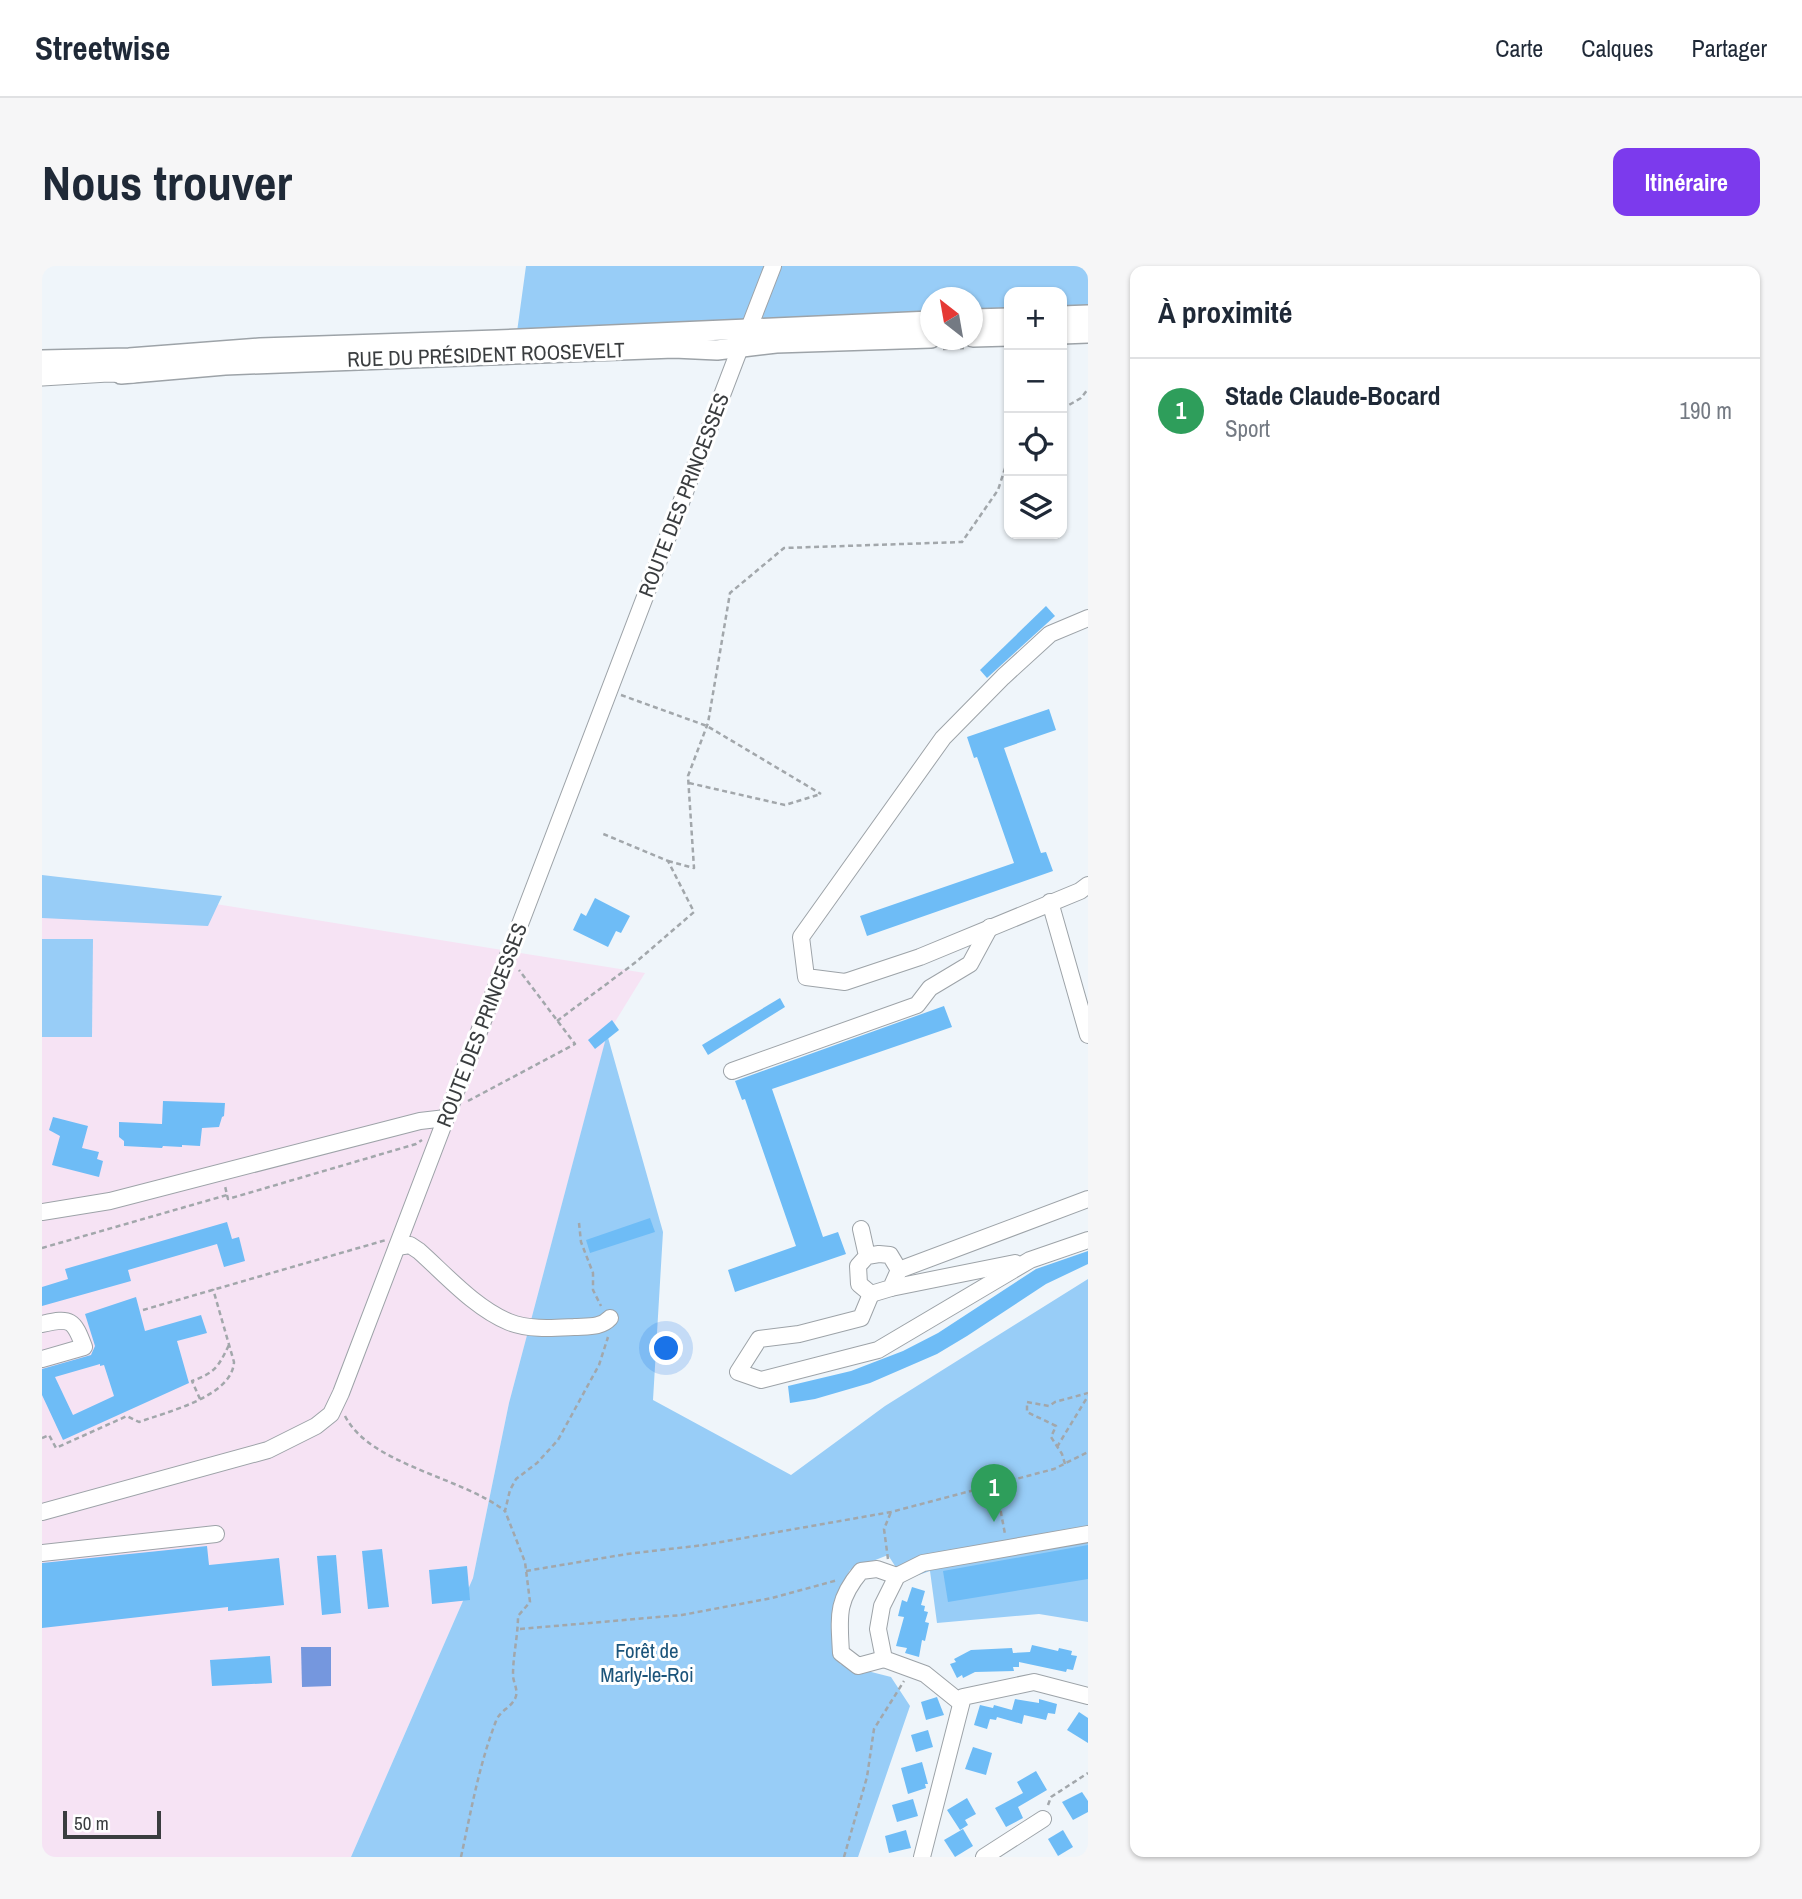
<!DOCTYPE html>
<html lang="fr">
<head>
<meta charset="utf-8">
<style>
	:root { --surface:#fff; --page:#f6f6f7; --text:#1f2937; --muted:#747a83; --line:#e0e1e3; --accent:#7c3aed }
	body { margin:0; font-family:"Archivo Narrow",sans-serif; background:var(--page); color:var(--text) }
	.controls { position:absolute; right:21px; top:21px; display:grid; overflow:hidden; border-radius:14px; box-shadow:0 2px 5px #0004 }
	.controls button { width:63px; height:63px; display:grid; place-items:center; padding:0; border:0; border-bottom:2px solid var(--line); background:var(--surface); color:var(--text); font:35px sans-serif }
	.compass { position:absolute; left:878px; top:21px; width:63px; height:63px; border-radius:50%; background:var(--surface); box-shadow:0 2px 5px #0004; rotate:329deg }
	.scale { position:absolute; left:21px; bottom:18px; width:98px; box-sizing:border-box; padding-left:7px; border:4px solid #3a3d3f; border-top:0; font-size:19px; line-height:24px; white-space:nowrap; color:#3a3d3f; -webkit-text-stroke:5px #fff; paint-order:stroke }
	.you { position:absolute; left:625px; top:1083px; width:24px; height:24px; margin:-18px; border:5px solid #fff; border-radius:50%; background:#1a73e8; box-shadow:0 0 0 10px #1a73e833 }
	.badge { display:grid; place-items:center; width:46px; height:46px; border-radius:50%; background:var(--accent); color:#fff; font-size:23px; font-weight:700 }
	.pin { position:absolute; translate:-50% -58px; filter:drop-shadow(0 2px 4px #0008) }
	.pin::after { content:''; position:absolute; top:37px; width:24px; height:21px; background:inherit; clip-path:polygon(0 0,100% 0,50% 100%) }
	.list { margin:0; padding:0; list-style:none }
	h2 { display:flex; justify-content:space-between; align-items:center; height:91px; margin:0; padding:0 28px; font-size:30px }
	h2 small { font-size:23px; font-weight:400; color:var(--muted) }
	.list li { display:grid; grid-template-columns:46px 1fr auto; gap:21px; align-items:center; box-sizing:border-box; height:105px; padding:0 28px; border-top:2px solid var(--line) }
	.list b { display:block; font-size:26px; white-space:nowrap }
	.list p { margin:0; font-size:23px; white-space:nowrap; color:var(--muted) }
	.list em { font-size:23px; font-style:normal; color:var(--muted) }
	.icon { flex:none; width:38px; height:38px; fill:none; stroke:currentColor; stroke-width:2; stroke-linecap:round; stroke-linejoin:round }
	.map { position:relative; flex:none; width:1046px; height:1591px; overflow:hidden; border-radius:14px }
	header { display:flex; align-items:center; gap:42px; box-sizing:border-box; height:98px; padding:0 35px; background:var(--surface); border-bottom:2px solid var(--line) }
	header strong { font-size:33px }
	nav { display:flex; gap:38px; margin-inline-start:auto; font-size:24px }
	.intro { display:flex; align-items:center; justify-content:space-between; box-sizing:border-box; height:168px; padding:0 42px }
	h1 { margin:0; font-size:49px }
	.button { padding:18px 32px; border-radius:14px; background:var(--accent); color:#fff; font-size:24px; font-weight:700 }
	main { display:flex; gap:42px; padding:0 42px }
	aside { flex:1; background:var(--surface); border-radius:14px; box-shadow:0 2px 5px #0004 }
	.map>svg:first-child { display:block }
</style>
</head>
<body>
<header>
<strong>Streetwise</strong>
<nav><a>Carte</a><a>Calques</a><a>Partager</a></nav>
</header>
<div class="intro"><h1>Nous trouver</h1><a class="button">Itinéraire</a></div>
<main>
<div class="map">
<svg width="1046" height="1591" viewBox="0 0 1046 1591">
	<rect width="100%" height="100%" fill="#eff5fa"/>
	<!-- education -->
	<polygon fill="#f6e3f4" points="0,610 603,707 565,769 467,1137 431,1312 309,1591 0,1591"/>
	<!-- green -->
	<g fill="#98cdf7">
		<polygon points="484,0 1046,0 1046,42 1020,44 1020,26 967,26 967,47 931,49 931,32 889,32 888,51 474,73"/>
		<polygon points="0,609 180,630 166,660 0,652"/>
		<polygon points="0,673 51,673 50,771 0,771"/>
		<polygon points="565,768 621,966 611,1134 749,1209 843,1140 1046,1013 1046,1356 997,1348 895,1357 888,1305 862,1314 846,1289 808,1304 792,1335 798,1398 849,1411 868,1440 816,1591 309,1591 431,1312 467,1137"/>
	</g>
	<!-- water -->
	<polygon fill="#7597de" points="259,1381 289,1381 289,1420 260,1421"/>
	<!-- building -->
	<g fill="#6ebcf6" fill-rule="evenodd">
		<polygon points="1004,340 1013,350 945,412 938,404"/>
		<polygon points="1007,443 1014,464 962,482 999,587 1004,586 1011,605 825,670 818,650 972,597 935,491 932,492 925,471"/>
		<polygon points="553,632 588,650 579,667 574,665 566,681 531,664 539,647 544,650"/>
		<polygon points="738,732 743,741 666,789 660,779"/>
		<polygon points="902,740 910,761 730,823 781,971 796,966 804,988 693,1026 686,1004 754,980 703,833 700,834 693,815"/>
		<polygon points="570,754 577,764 553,783 546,774"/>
		<polygon points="121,835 183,837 182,850 180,851 177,861 160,862 158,880 140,879 140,881 121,880 120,882 82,880 82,875 77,871 77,856 120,858"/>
		<polygon points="11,851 46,860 40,882 57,886 55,893 61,895 57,911 10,899 18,870 7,864"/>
		<polygon points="608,952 613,966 548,987 544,974"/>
		<polygon points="185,956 190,973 197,971 203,995 182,1001 175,978 86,1004 89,1015 0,1040 0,1021 26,1013 23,1003"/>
		<polygon points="1046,985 1046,998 1004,1018 925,1070 895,1088 828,1117 773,1133 748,1137 746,1120 809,1105 861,1085 896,1067 994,1003"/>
		<path d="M 94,1031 L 103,1065 L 159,1049 L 165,1067 L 135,1075 L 147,1117 L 21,1174 L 0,1129 L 0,1103 L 49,1089 L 53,1080 L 43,1048 ZM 58,1098 L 58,1100 L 62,1099 L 72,1130 L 31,1149 L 13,1111 Z"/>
		<polygon points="1046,1279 1046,1313 906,1336 901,1305"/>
		<polygon points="165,1280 167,1299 237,1292 242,1339 186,1345 186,1341 0,1362 0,1297"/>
		<polygon points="340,1283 347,1341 326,1343 320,1285"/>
		<polygon points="294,1289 299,1347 280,1349 275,1290"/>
		<polygon points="425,1300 428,1334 390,1338 387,1304"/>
		<polygon points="870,1321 883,1325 879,1339 883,1340 882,1345 886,1346 883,1356 887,1357 883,1375 880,1374 877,1391 863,1387 865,1382 854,1380 862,1351 856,1350 860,1334 865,1336"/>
		<polygon points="990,1379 1016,1385 1017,1382 1030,1385 1029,1389 1035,1390 1031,1404 1025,1403 1024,1406 977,1396 977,1401 971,1401 972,1405 933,1406 921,1412 920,1409 915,1412 908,1398 914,1396 912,1393 929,1384 970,1382 971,1387 988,1386"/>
		<polygon points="228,1390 230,1417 170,1420 168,1394"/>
		<polygon points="895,1431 902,1449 884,1454 879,1436"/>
		<polygon points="973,1433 997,1437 997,1433 1015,1438 1013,1448 1006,1447 1004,1454 982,1449 980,1458 955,1451 954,1454 948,1453 945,1463 932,1459 938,1439 951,1442 952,1439 970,1444"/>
		<polygon points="1037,1446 1046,1452 1046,1477 1025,1464"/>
		<polygon points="886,1464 891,1481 874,1486 869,1469"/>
		<polygon points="931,1481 950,1487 944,1509 923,1503"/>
		<polygon points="880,1496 886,1518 883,1518 884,1522 866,1528 859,1502"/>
		<polygon points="994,1505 1005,1524 976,1541 981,1552 964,1561 953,1542 981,1527 975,1516"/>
		<polygon points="1040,1526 1046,1535 1046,1546 1031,1554 1020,1536"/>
		<polygon points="925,1532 934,1548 923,1554 926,1559 918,1564 905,1544"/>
		<polygon points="871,1533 876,1550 855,1556 850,1539"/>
		<polygon points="921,1563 931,1580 913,1591 902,1574"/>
		<polygon points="864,1564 869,1582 847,1587 843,1570"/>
		<polygon points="1021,1564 1031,1581 1016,1590 1006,1573"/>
	</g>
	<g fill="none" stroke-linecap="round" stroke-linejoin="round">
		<!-- minor casing -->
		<g stroke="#9da3a8" stroke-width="18">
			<g id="minor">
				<polyline points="707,62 731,0"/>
				<polyline points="1046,352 1008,368 961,411 901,472 759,671 764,711 803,716 878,691 1038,625 1046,619"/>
				<polyline points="1008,636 1046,769"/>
				<polyline points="690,805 875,739 888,722 928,698 948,661"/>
				<polyline points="0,946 68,935 378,855 404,852"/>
				<polyline points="819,963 825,990 816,1000 817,1018 829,1028 849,1022 857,1004 848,989 837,988 825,990"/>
				<path d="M 355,981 L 368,979 L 377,985 C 404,1009 433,1042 467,1056 C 487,1064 511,1062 532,1061 C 545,1060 559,1062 568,1052"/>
				<polyline points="857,1004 1046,933"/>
				<polyline points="849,1022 973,997"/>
				<polyline points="829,1028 819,1052 757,1068 717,1073 696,1106 719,1114 836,1084 988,994 1046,974"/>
				<path d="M 0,1058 C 29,1051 32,1054 42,1081 L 0,1093"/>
				<polyline points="0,1246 226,1184 274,1160 289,1148 299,1127 698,82"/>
				<polyline points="0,1287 174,1268"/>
				<path d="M 842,1393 L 816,1400 L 799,1387 C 797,1350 794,1335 819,1305 L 835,1303 L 855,1310"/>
				<polyline points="919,1437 883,1408 842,1393 836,1363 840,1340 855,1310 881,1297 1046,1268"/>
				<polyline points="880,1591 921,1431 992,1416 1046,1430"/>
				<polyline points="942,1591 1001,1553"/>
			</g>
		</g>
		<!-- major casing -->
		<g stroke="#9da3a8" stroke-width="22">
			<g id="major">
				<polyline points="1020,50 1046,49"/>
				<polyline points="931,53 967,52"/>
				<polyline points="1020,68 1046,67"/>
				<polyline points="931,71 967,70"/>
				<polyline points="0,94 87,92 218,82 455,74 889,55"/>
				<polyline points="79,108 183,99 632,82 675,84 734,77 889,72"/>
			</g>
		</g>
		<!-- highway casing -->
		<g stroke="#9da3a8" stroke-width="25">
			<polyline id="highway" points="0,108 66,104 91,105"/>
		</g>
		<!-- path -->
		<g stroke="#a2a7ab" stroke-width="2.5" stroke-dasharray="5 3.5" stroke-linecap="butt">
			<polyline points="901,83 922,82"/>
			<polyline points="1020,143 1039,132 1046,123"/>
			<polyline points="579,429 665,460 779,528"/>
			<polyline points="647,517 743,539 779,528"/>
			<polyline points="626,595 652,602 646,510 666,457 688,327 742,282 920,276 956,224 967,190"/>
			<polyline points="515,755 594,696 652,646 626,595 559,567"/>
			<polyline points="426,835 533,778 477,704"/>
			<polyline points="185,929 186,933 374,878 380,874"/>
			<polyline points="537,957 539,976 551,1007 551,1024 559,1040"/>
			<polyline points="0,982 185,929 183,920"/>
			<polyline points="101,1044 344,974"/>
			<path d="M 158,1133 L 150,1115 C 174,1106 176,1101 187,1079"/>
			<path d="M 303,1150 C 328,1199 420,1211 463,1245"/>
			<path d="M 0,1172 L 7,1169 L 14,1182 L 85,1150 L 97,1156 C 124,1146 190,1131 192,1096 L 171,1023"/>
			<polyline points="1015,1181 1046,1130"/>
			<polyline points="1023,1198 1020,1188 1009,1171 1014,1160 985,1146 985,1136 1007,1140 1013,1136 1046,1127"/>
			<polyline points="954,1220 963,1268"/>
			<polyline points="846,1293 842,1263 849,1246"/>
			<polyline points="484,1305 585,1288 662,1279 849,1246 1012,1203 1046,1186"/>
			<polyline points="478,1363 640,1349 730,1332 796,1314"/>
			<polyline points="1006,1539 1009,1531 1046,1507"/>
			<path d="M 419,1591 C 429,1545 437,1499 454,1455 C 458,1444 471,1441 474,1430 C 476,1423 471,1416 471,1409 C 471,1389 476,1370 476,1350 L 488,1336 L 483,1296 L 463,1245 L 468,1224 L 474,1213 L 495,1197 L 516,1174 L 557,1099 L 566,1071"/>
			<polyline points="802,1591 825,1511 832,1463 862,1415"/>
		</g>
		<!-- minor -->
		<use href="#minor" stroke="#fff" stroke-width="16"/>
		<!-- major -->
		<use href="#major" stroke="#fff" stroke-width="19"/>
		<!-- highway -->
		<use href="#highway" stroke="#fff" stroke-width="23"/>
	</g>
	<g text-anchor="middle" stroke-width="6" stroke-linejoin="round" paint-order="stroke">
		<!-- street labels -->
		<g font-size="21" fill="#3a3d3f" stroke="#fff">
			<text transform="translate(444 89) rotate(-2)" y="7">RUE DU PRÉSIDENT ROOSEVELT</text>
			<text transform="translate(642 229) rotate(-69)" y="7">ROUTE DES PRINCESSES</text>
			<text transform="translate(440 759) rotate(-69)" y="7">ROUTE DES PRINCESSES</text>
		</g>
		<!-- park labels -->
		<g font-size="21" fill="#1b547a" stroke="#fff">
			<text x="605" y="1392">Forêt de<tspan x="605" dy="24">Marly-le-Roi</tspan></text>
		</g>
	</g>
</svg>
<div class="controls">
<button>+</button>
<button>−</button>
<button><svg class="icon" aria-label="locate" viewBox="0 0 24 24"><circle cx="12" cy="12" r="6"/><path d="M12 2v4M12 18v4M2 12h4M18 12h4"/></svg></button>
<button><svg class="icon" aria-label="layers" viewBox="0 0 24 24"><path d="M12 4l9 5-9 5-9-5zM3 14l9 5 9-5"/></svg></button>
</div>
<svg class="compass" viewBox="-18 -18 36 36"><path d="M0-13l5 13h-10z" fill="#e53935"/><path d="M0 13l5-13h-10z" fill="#747a83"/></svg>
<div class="scale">50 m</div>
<div class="you"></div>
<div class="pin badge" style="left:952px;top:1256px;background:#2e9e5b">1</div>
</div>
<aside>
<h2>À proximité<small></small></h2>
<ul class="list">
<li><span class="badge" style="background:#2e9e5b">1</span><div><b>Stade Claude-Bocard</b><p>Sport</p></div><em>190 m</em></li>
</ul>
</aside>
</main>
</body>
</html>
